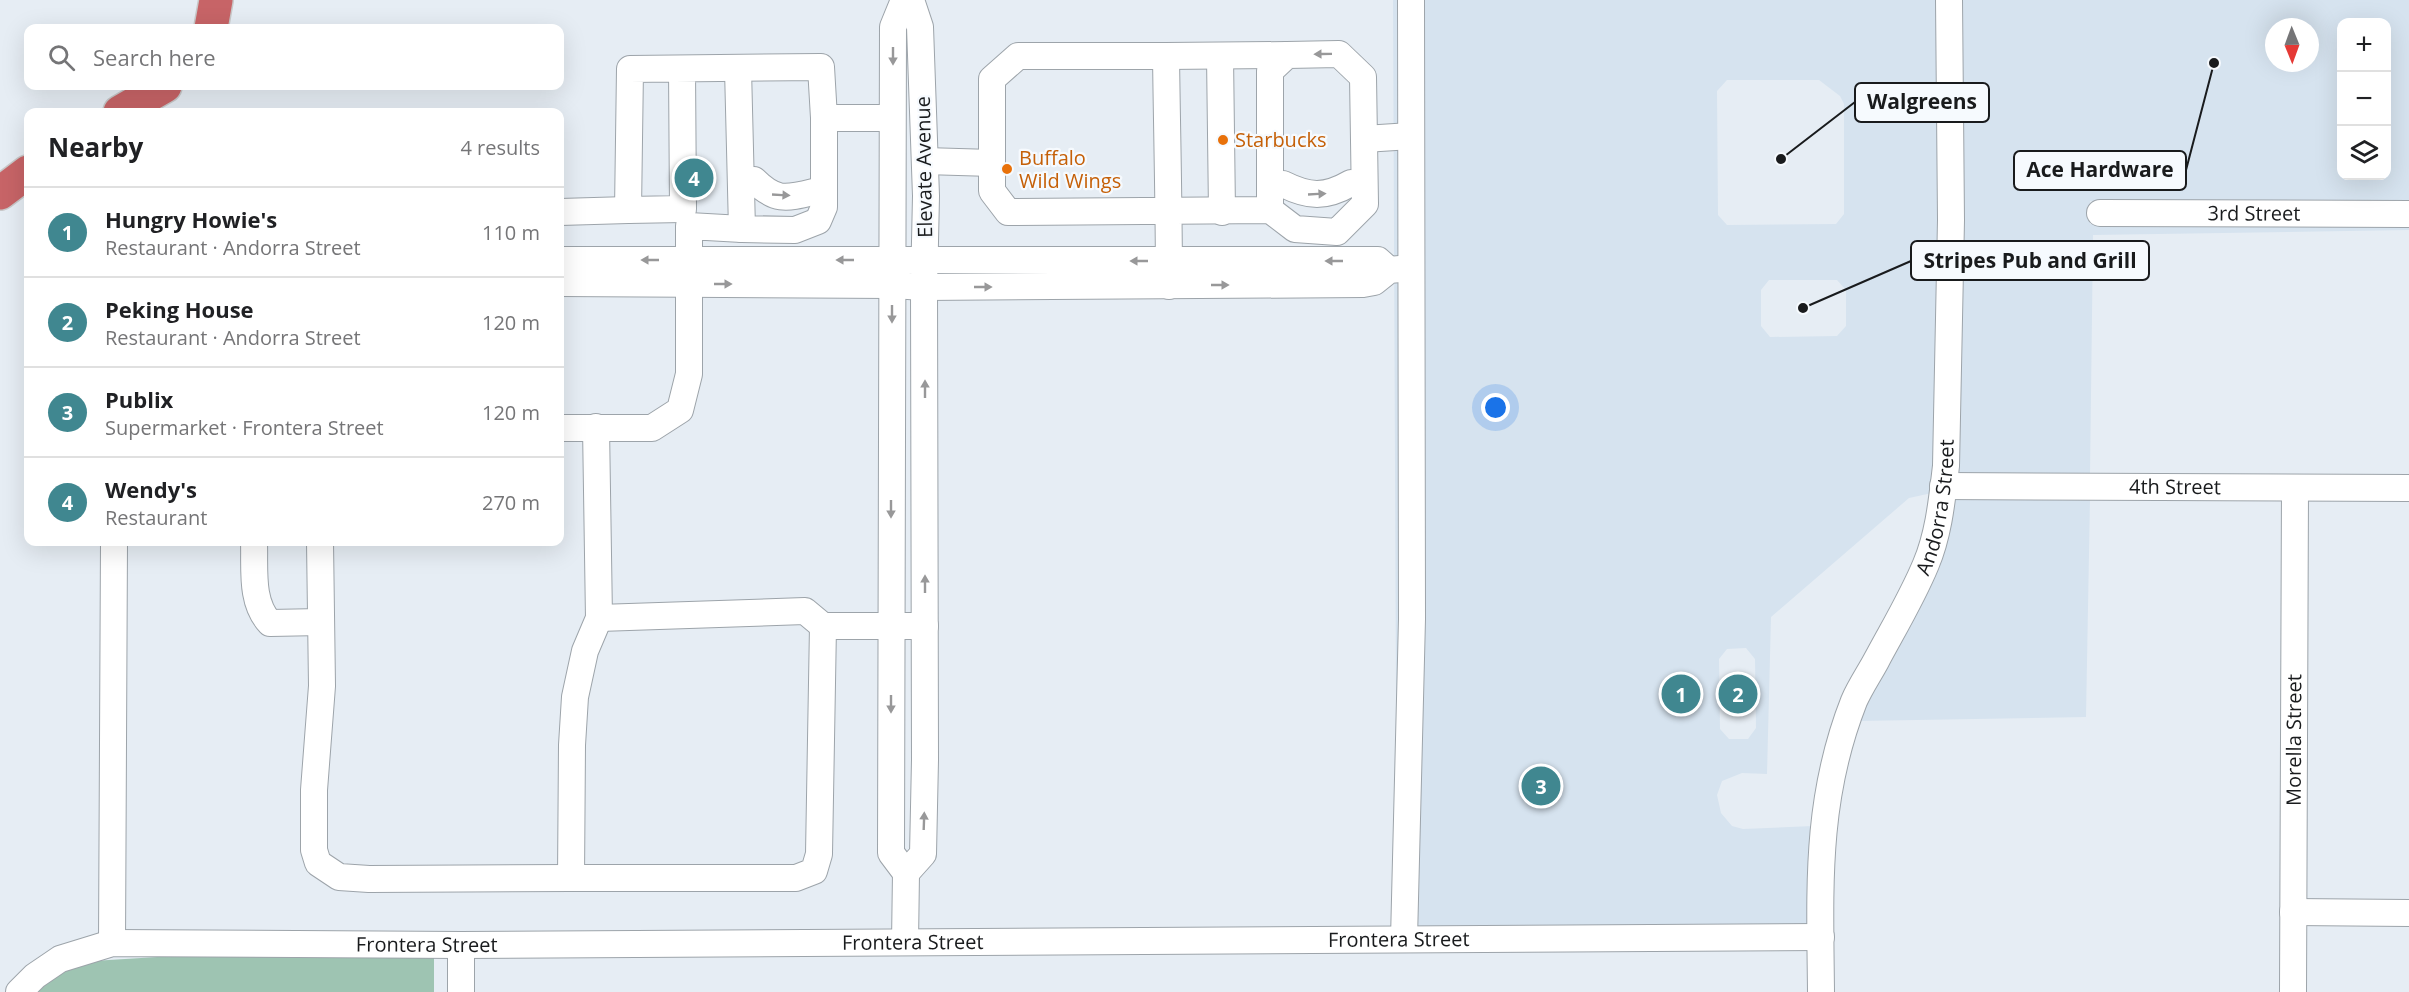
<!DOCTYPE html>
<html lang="en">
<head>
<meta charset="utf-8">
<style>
	:root { --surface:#fff; --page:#f2f2f2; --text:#202124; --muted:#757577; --line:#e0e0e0; --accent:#408790 }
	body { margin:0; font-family:"Open Sans",sans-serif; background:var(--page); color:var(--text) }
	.controls { position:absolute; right:18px; top:18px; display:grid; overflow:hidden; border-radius:12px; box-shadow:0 6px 24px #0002 }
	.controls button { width:54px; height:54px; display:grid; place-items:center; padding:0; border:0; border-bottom:2px solid var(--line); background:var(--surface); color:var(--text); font:30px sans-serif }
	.compass { position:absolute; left:2265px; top:18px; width:54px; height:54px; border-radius:50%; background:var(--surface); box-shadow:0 6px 24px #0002; rotate:179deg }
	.you { position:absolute; left:1496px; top:408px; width:21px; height:21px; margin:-15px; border:4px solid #fff; border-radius:50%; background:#1a73e8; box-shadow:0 0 0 9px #1a73e833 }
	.badge { display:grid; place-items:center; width:39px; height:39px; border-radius:50%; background:var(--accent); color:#fff; font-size:20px; font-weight:700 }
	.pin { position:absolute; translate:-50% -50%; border:3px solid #fff; box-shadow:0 2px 6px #0006 }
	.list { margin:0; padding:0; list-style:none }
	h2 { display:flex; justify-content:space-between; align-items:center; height:78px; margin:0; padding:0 24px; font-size:26px }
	h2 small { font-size:20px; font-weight:400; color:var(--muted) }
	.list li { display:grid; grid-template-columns:39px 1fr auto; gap:18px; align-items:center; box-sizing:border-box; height:90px; padding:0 24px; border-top:2px solid var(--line) }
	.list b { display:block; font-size:22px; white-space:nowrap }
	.list p { margin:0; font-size:20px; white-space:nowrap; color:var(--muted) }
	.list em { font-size:20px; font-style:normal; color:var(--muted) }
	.icon { flex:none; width:33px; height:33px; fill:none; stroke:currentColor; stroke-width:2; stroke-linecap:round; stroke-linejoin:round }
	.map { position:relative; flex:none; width:2409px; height:992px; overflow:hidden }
	.search { position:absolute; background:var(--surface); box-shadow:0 6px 24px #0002; left:24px; top:24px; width:540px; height:66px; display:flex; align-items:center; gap:15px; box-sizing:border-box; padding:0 21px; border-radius:12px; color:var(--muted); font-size:22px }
	.panel { position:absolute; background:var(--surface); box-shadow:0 6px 24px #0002; left:24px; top:108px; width:540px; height:438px; border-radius:12px }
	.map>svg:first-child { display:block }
</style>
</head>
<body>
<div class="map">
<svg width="2409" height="992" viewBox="0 0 2409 992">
	<rect width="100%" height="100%" fill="#e6edf4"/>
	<!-- built -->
	<g fill="#d6e3ef" fill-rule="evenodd">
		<path d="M 1393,0 L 1939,0 L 1940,219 L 1935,465 L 1932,493 L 1909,498 L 1771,617 L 1767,774 L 1742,773 L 1722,781 L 1717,795 L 1721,813 L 1732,826 L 1743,829 L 1813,826 L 1810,926 L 1397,928 ZM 1727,80 L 1819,80 L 1840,96 L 1844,104 L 1844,214 L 1836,224 L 1727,225 L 1718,215 L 1717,91 ZM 1769,280 L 1837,280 L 1846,290 L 1846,326 L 1837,336 L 1770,337 L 1761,326 L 1761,290 ZM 1746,648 L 1755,659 L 1756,728 L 1748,739 L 1729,739 L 1720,729 L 1719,659 L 1727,649 Z"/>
		<path d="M 1960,0 L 2409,0 L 2409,201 L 2090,201 L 2090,224 L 2409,225 L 2409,230 L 2093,235 L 2090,475 L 1955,474 ZM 2342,22 L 2386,22 L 2386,176 L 2342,176 ZM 2274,27 L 2310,27 L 2310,63 L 2274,63 Z"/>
		<polygon points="1952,498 2090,499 2086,717 1858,721"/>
	</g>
	<!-- grass -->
	<polygon fill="#9ec4b2" points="189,955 434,956 434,992 35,992 64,970 93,961"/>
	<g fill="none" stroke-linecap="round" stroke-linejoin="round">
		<!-- minor casing -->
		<g stroke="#9da4aa" stroke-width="28">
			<g id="minor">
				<polyline points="904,0 893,27 891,853 906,873 905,942"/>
				<polyline points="1166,56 1287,55"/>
				<polyline points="1220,56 1222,212"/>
				<polyline points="682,69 683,209 628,210 630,69 821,67 824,118 892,118"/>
				<polyline points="738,69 742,229 795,230 818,221 824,207 824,118"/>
				<polyline points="1364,139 1411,136"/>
				<polyline points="925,161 992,163"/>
				<path d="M 754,180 C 775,201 785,199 813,192"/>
				<path d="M 1283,184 C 1309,197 1325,198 1351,183"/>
				<polyline points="560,212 628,210"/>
				<path id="s1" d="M 2100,213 L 2409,214"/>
				<polyline points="560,260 1378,260 1389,270"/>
				<polyline points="560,283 892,285 924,287 1363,284 1374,282 1389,270 1411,268"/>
				<path d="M 1169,286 C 1169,209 1167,133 1166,56 L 1018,56 L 992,79 L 992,191 L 1008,212 L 1270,210 L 1295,229 L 1337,232 L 1365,204 L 1363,77 L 1339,54 L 1287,55 L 1270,71 L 1270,210"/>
				<polyline points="596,427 599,618 585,651 575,697 572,745 571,878 796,878 814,871 819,854 823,626 925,626"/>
				<polyline points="560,428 652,428 680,410 689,374 689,226 742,229"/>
				<path id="s2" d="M 1943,486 L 2409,488"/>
				<path d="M 254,542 C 255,568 250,602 270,623 L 321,622"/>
				<polyline points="320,542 322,686 314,790 314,850 318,863 339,877 369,879 571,878"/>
				<polyline points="599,618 805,611 823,626"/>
				<polyline points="906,873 923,854 925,760 924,287 926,196 920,27 911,0"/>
				<polyline points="2293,912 2409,913"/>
				<polyline points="1404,939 1412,619 1411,0"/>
				<polyline points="112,943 114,542"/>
				<polyline points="461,945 461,992"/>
				<path id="s3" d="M 19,992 L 35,976 L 60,959 L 112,943 L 461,945 L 1821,937"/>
				<path id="s4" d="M 1821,992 C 1820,888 1815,800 1854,701 C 1860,687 1869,674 1876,661 C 1893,629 1912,598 1926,564 C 1939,533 1942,499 1946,466 L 1951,220 L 1949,0"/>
				<path id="s5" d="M 2293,992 L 2295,489"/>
			</g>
		</g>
		<!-- highway casing -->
		<g stroke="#c8c8c9" stroke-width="36">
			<g id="highway">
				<polyline points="211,28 216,0"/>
				<polyline points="120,112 165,86"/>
				<polyline points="0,193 28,172"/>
			</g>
		</g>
		<!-- minor -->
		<use href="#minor" stroke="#fff" stroke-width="26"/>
		<!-- highway -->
		<use href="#highway" stroke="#c76467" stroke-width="33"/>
	</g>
	<!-- one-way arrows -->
	<defs><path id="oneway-solid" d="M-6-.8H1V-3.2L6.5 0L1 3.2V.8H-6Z" transform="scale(1.5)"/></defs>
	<g fill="#989899">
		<use href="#oneway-solid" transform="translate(1323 54) rotate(179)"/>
		<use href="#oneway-solid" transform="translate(893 56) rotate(90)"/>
		<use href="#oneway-solid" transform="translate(1317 194) rotate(-3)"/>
		<use href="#oneway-solid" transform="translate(781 195) rotate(3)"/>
		<use href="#oneway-solid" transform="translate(650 260) rotate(-180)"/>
		<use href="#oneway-solid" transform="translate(845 260) rotate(-180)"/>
		<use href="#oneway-solid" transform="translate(1139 261) rotate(-180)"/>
		<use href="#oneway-solid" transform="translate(1334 261) rotate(-180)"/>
		<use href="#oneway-solid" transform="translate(723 284)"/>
		<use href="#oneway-solid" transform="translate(1220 285)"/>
		<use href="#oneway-solid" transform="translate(983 287)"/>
		<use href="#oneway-solid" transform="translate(892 314) rotate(90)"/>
		<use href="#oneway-solid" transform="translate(925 389) rotate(-90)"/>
		<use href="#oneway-solid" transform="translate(891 509) rotate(90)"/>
		<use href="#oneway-solid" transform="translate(925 584) rotate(-90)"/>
		<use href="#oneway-solid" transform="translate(891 704) rotate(90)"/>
		<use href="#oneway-solid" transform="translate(924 821) rotate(-88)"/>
	</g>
	<!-- markers -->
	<g fill="#e8710a" stroke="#f6fafe" stroke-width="2">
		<circle cx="1223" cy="140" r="6"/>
		<circle cx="1007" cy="169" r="6"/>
	</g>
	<g text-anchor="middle" stroke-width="4.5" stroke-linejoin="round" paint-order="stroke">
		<!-- food labels -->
		<g font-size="20" fill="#c56008" stroke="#f6fafe" text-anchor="start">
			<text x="1235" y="147">Starbucks</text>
			<text x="1019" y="165">Buffalo<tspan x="1019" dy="23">Wild Wings</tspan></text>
		</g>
		<!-- street labels -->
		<g font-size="20" fill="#191b1d" stroke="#f6fafe">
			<text transform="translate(924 167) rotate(-91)" y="7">Elevate Avenue</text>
			<text dy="7" stroke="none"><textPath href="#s1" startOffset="154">3rd Street</textPath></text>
			<text dy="7" stroke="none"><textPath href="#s2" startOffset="232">4th Street</textPath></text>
			<text dy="7" stroke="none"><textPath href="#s4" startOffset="508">Andorra Street</textPath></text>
			<text dy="7" stroke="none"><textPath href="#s5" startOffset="252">Morella Street</textPath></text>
			<text dy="7" stroke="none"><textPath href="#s3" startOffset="1394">Frontera Street</textPath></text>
			<text dy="7" stroke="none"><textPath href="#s3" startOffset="908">Frontera Street</textPath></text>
			<text dy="7" stroke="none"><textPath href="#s3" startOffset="422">Frontera Street</textPath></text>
		</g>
	</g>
	<!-- callouts -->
	<path fill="none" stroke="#191b1d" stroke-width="2" d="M1781 159L1855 102M2214 63L2186 170M1803 308L1911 261"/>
	<g fill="#191b1d" stroke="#f6fafe" stroke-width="2">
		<circle cx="1781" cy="159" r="6"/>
		<circle cx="2214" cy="63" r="6"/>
		<circle cx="1803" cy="308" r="6"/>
	</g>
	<g fill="#f6fafe" stroke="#191b1d" stroke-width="2">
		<rect x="1855" y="83" width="134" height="39" rx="6"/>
		<rect x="2014" y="151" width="172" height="39" rx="6"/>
		<rect x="1911" y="241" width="238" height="39" rx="6"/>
	</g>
	<g font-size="21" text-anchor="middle" font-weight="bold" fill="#191b1d">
		<text x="1922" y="109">Walgreens</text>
		<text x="2100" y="177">Ace Hardware</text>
		<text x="2030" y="268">Stripes Pub and Grill</text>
	</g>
</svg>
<div class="controls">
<button>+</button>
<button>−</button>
<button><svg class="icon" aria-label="layers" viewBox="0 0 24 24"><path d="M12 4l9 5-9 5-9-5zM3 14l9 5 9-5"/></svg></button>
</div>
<svg class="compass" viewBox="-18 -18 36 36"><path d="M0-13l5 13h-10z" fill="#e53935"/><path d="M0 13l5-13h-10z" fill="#757577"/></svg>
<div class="you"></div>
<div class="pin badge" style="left:1681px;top:694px">1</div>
<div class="pin badge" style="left:1738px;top:694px">2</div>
<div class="pin badge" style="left:1541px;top:786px">3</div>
<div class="pin badge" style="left:694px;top:178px">4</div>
<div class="search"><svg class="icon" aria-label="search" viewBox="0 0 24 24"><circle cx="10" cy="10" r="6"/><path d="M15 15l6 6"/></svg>Search here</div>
<section class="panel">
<h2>Nearby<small>4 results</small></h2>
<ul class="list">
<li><span class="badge">1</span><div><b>Hungry Howie's</b><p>Restaurant · Andorra Street</p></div><em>110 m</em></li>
<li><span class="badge">2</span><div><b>Peking House</b><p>Restaurant · Andorra Street</p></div><em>120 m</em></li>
<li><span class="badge">3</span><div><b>Publix</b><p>Supermarket · Frontera Street</p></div><em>120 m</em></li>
<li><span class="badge">4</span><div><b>Wendy's</b><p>Restaurant</p></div><em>270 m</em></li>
</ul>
</section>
</div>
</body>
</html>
